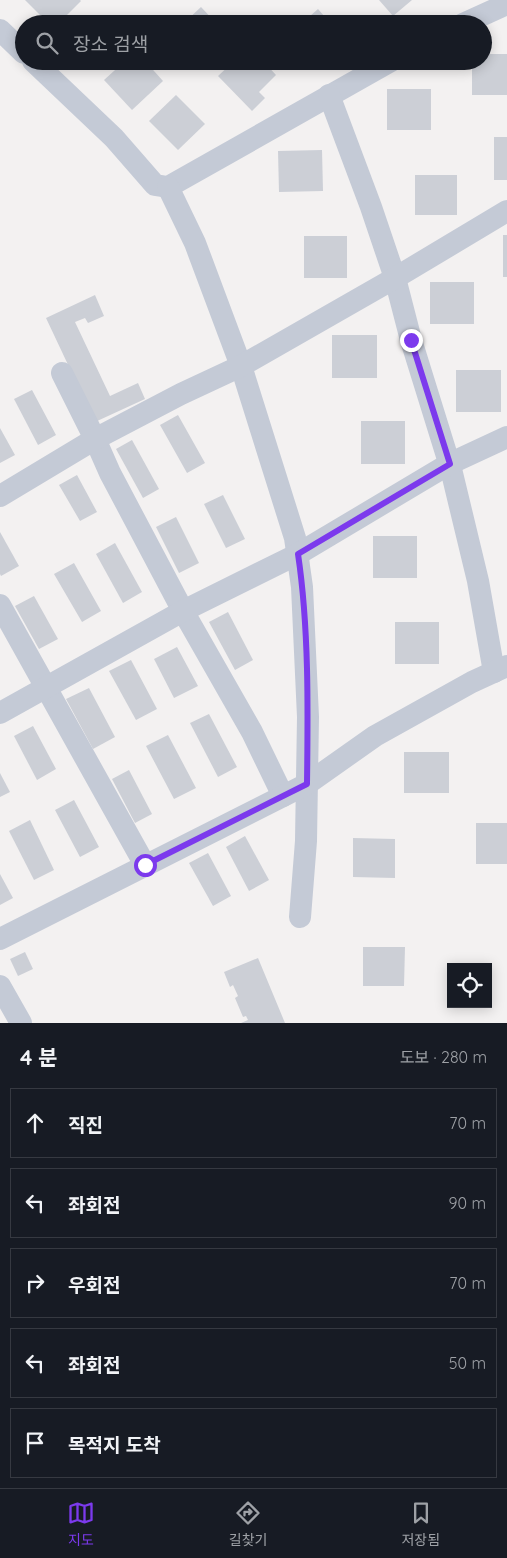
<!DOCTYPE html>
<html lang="ko">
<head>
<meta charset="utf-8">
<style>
	:root { --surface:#171b24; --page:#20242c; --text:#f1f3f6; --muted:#9ea1a6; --line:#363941; --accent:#7c3aed }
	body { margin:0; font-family:Quicksand,"Noto Sans KR",sans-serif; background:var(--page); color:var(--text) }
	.controls { position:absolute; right:15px; bottom:15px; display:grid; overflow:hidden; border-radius:0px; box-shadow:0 2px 12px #0003 }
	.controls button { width:45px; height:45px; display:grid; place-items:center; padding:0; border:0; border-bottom:1px solid var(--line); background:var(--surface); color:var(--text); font:25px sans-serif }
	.stop { position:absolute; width:15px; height:15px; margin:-11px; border:4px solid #7c3aed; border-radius:50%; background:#fff }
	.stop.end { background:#7c3aed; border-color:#fff; box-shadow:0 1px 5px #0008 }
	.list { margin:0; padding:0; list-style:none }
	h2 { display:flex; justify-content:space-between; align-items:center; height:65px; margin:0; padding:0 20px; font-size:21px }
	h2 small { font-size:16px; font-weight:400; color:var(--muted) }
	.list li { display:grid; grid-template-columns:32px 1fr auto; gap:15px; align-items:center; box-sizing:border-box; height:70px; margin:0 10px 10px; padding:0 10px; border:1px solid var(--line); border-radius:0px }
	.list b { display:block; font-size:19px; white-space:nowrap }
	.list em { font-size:16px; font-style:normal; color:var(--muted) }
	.icon { flex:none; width:28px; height:28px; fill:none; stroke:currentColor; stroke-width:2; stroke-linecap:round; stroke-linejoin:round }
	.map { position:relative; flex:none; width:507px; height:1023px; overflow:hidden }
	.search { position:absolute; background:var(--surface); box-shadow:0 2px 12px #0003; left:15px; right:15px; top:15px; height:55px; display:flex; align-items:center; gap:12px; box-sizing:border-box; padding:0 18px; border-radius:28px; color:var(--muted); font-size:19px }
	.sheet { height:465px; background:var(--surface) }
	nav { display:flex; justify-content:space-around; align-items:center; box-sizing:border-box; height:70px; border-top:1px solid var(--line); background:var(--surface); font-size:14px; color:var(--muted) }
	nav a { display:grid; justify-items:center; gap:2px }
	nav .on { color:var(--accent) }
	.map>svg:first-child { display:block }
</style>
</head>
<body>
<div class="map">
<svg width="507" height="1023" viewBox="0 0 507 1023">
	<rect width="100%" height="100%" fill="#f3f1f1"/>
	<!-- building -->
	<g fill="#cccfd6">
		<polygon points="25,0 80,0 81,1 58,24 49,24"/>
		<polygon points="379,0 412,0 393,16"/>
		<polygon points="201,7 217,24 183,24"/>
		<polygon points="318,9 331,24 301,24"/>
		<polygon points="483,54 507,54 507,95 472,95 472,61 483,61"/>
		<polygon points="125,61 145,61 163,81 132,110 104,80"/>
		<polygon points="234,61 263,61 276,75 259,92 265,98 252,111 218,76"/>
		<rect x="387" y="89" width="44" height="41"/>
		<polygon points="176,95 205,124 178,150 149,121"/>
		<rect x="494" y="137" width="13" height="43"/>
		<polygon points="322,150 323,191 279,192 278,151"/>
		<rect x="415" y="175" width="42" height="40"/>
		<rect x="503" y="235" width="4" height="42"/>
		<rect x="304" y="236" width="43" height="42"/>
		<rect x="430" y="282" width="44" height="42"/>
		<polygon points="95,295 104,316 88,323 85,318 75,322 110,396 138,383 145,399 95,422 46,318"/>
		<rect x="332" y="335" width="45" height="43"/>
		<rect x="456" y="370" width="45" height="42"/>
		<polygon points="32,390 56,435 38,445 14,399"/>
		<polygon points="178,415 205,463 187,473 160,425"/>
		<rect x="361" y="421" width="44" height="43"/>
		<polygon points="0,428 15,455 0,463"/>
		<polygon points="132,440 159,489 143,498 116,449"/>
		<polygon points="77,475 97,512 80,521 59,485"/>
		<polygon points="223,495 245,539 226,548 204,504"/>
		<polygon points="176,517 199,563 179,573 156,527"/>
		<polygon points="0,532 19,566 1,576 0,574"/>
		<rect x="373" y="536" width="44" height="42"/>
		<polygon points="115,543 142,592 123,603 96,554"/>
		<polygon points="74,563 101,611 82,622 54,574"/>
		<polygon points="34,596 58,639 39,649 15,606"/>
		<polygon points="228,612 253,660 235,670 209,622"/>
		<rect x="395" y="622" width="44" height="42"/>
		<polygon points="177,647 198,686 174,698 154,659"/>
		<polygon points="131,660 157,709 136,720 109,671"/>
		<polygon points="89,688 115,737 93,749 66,699"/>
		<polygon points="209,714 237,767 218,777 190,723"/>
		<polygon points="33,726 56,769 37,780 14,736"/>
		<polygon points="168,735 196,788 174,799 146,746"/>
		<rect x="404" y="752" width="45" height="41"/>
		<polygon points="129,770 152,814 135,823 112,779"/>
		<polygon points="0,773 10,792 0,797"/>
		<polygon points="74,800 99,847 80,857 55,810"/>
		<polygon points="30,820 54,870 34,880 9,831"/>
		<rect x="476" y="823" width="31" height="41"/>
		<polygon points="245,836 269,880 249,891 226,847"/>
		<polygon points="353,838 395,839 395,878 353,877"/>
		<polygon points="208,853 231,896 213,906 189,863"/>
		<polygon points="0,874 13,898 0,905"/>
		<polygon points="363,947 405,947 404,986 363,986"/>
		<polygon points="25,952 33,969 18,976 10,959"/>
		<polygon points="258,958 285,1023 241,1023 248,1020 246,1016 243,1017 235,998 238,996 233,985 230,987 224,972"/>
	</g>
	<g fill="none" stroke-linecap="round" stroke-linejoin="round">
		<!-- minor -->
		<g stroke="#c4cad6" stroke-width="22">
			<polyline points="463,24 507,4"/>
			<polyline points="0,30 24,53"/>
			<polyline points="33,61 114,138 155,185 168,187 391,61"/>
			<polyline points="329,95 371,207 395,278 411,340 451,469 478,581 494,672"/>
			<polyline points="168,187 195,243 241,366 295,538 302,587 308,717 306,841 300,917"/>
			<polyline points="62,373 95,439 110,473 183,611 252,732 283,796"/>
			<polyline points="0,496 95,439 181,394 241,366 395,278 507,211"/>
			<polyline points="0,605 145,865"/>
			<polyline points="0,713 183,611 298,554 449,464 507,437"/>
			<polyline points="0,939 307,784 375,736 472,682 507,666"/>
			<polyline points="0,986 21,1023"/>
		</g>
	</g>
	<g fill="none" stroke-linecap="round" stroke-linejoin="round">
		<!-- route -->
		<path stroke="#7c3aed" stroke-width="6" d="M 145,865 L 307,784 C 308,709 309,628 298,554 L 450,464 L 411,340"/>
	</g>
</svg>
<div class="controls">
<button><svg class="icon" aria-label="locate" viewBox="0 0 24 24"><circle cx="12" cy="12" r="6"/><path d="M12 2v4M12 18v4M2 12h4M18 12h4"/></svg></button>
</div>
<div class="stop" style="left:145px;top:865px"></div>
<div class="stop end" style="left:411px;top:340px"></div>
<div class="search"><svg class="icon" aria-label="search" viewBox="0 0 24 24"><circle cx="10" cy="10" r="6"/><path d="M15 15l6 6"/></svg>장소 검색</div>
</div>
<section class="sheet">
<h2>4 분<small>도보 · 280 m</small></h2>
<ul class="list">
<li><svg class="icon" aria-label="ahead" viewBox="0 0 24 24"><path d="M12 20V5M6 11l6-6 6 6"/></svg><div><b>직진</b></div><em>70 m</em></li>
<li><svg class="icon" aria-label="left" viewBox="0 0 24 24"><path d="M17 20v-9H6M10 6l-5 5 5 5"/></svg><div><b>좌회전</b></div><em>90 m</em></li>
<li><svg class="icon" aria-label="right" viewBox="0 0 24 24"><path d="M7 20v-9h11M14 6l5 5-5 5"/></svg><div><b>우회전</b></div><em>70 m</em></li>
<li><svg class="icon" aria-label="left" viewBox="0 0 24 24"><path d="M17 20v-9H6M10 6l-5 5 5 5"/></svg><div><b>좌회전</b></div><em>50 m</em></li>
<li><svg class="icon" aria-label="arrive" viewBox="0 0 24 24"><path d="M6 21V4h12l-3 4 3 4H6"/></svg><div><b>목적지 도착</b></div></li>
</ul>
</section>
<nav>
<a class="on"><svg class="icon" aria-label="map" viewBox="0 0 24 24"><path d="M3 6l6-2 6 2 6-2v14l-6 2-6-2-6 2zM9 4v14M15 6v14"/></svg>지도</a>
<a><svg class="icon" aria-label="directions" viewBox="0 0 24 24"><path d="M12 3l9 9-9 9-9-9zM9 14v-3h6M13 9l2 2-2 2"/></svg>길찾기</a>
<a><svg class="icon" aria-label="saved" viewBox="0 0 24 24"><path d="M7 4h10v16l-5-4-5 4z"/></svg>저장됨</a>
</nav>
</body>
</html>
